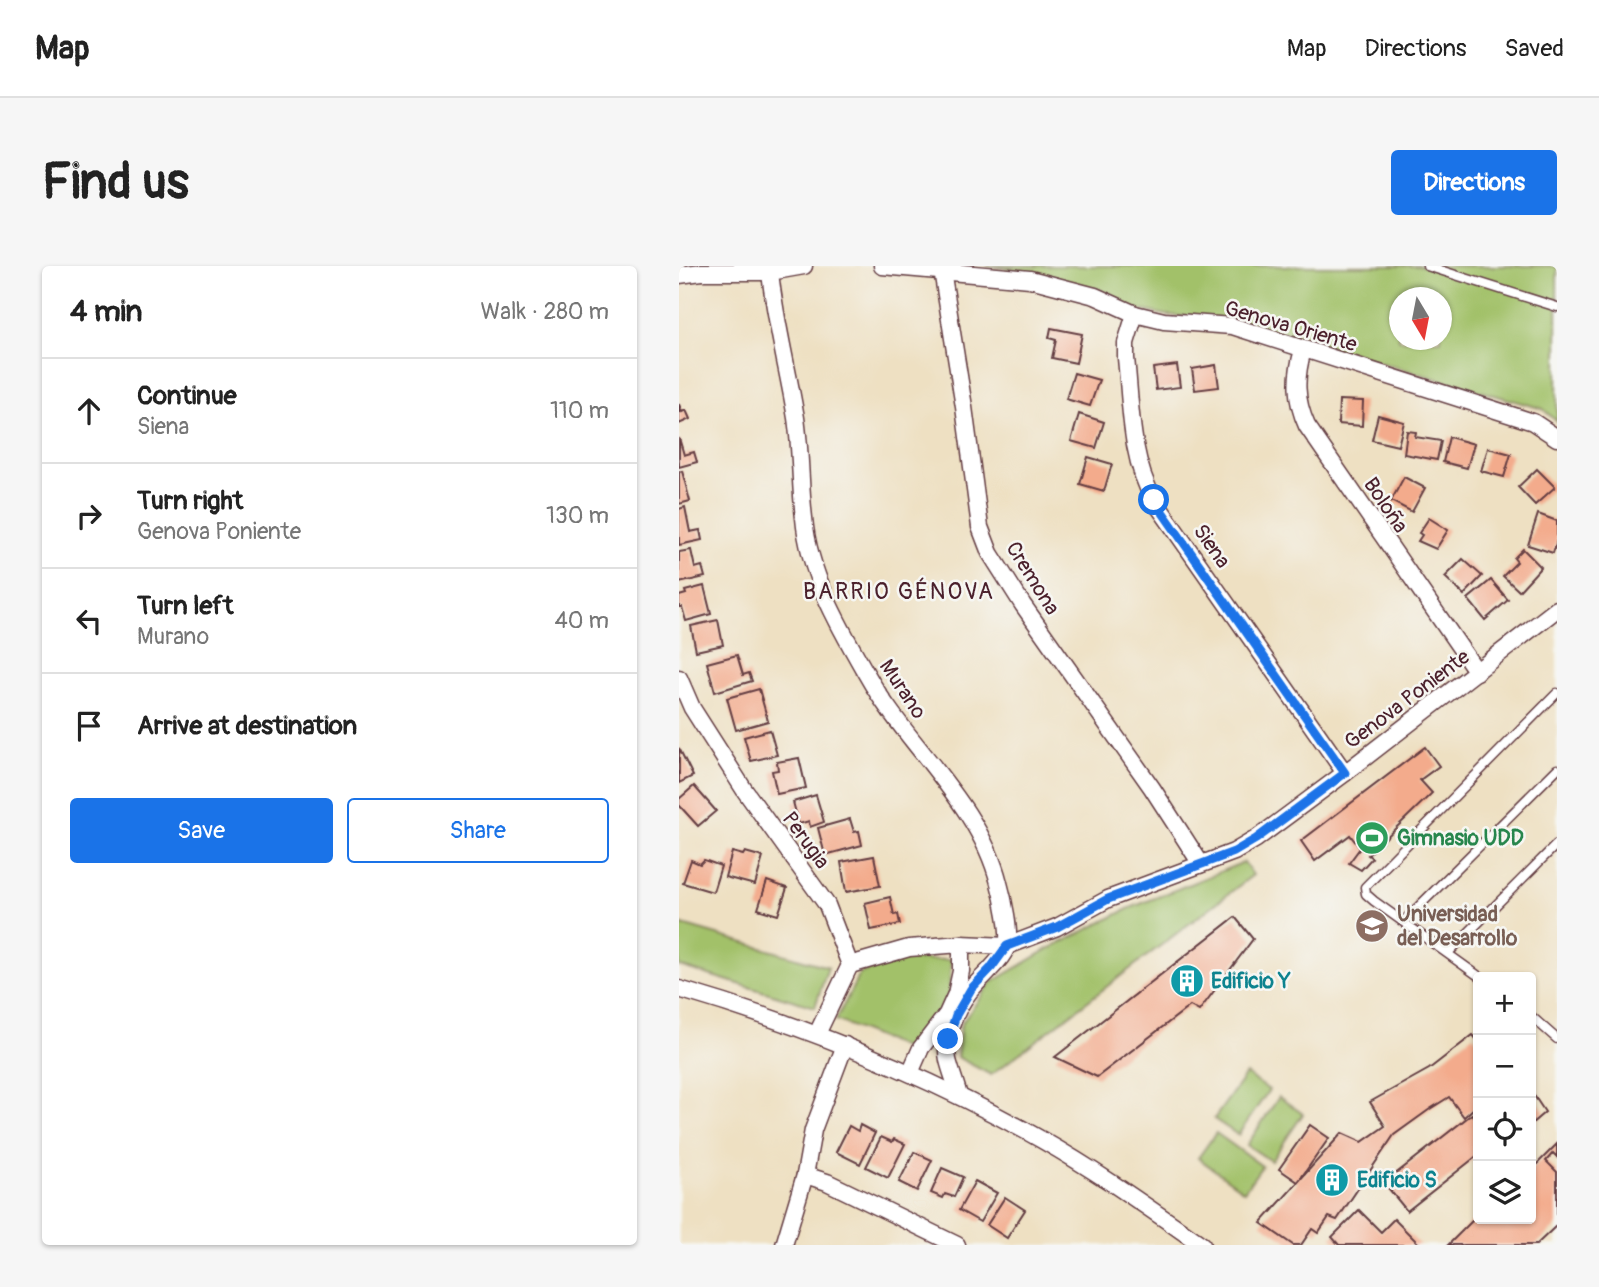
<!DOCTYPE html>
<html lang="en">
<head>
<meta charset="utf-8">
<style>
	:root { --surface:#fff; --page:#f6f6f6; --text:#222; --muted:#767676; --line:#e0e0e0; --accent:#1a73e8 }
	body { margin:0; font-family:Pangolin,sans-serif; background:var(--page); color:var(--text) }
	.controls { position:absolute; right:21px; bottom:21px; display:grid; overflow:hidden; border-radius:7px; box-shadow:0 2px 5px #0004 }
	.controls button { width:63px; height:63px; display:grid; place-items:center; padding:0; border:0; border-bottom:2px solid var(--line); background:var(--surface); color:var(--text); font:35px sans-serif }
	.compass { position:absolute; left:710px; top:21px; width:63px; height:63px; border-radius:50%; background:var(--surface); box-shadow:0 2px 5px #0004; rotate:170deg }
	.stop { position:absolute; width:21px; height:21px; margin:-16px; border:5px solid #1a73e8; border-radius:50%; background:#fff }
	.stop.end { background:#1a73e8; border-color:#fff; box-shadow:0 2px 7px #0008 }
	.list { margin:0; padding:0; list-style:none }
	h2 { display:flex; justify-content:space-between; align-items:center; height:91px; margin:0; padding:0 28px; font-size:30px }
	h2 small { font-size:23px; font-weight:400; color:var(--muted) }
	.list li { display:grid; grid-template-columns:46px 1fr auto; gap:21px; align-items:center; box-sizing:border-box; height:105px; padding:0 28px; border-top:2px solid var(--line) }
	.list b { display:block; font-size:26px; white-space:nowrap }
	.list p { margin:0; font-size:23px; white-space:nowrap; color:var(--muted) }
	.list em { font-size:23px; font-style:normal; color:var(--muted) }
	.actions { display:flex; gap:14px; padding:21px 28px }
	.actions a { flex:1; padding:16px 0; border:2px solid var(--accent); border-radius:7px; text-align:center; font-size:24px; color:var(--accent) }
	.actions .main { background:var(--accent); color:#fff }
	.icon { flex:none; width:38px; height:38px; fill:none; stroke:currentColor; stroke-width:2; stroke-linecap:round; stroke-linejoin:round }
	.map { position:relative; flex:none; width:878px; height:979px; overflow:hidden; border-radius:7px }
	header { display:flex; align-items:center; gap:42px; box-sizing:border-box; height:98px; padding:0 35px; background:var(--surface); border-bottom:2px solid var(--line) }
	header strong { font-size:33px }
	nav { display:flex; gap:38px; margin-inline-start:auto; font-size:24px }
	.intro { display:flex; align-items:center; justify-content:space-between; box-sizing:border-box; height:168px; padding:0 42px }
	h1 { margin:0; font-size:49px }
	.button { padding:18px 32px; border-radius:7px; background:var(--accent); color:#fff; font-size:24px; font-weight:700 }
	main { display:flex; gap:42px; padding:0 42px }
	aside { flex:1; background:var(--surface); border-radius:7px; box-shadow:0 2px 5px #0004 }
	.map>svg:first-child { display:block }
</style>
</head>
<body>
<header>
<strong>Map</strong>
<nav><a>Map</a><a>Directions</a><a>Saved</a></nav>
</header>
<div class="intro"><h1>Find us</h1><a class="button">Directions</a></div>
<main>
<aside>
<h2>4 min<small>Walk · 280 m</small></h2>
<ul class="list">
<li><svg class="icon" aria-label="ahead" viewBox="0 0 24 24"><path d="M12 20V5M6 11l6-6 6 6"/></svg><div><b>Continue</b><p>Siena</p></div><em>110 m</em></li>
<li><svg class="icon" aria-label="right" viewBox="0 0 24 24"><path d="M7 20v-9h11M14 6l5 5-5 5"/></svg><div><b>Turn right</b><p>Genova Poniente</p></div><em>130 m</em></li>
<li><svg class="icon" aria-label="left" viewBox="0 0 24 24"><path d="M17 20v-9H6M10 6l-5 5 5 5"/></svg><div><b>Turn left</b><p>Murano</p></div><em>40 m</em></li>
<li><svg class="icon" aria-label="arrive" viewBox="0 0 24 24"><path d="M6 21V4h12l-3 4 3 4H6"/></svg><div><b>Arrive at destination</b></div></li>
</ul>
<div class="actions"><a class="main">Save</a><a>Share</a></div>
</aside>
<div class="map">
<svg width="878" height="979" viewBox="0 0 878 979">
	<rect width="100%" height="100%" fill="#f6f6f2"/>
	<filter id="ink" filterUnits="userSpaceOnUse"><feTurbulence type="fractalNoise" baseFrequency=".0143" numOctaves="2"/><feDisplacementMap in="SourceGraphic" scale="14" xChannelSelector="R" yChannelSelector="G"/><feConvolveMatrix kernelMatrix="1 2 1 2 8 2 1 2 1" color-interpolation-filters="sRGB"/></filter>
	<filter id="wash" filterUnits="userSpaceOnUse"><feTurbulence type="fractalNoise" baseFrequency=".00686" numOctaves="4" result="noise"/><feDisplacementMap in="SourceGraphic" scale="28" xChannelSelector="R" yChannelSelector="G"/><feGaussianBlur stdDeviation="1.57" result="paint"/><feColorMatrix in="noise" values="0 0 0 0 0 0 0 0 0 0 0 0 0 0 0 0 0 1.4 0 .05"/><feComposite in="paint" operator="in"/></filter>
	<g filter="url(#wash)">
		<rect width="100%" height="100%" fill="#eee0c2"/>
		<!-- green -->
		<g fill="#a2c169" stroke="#76704a" stroke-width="2" fill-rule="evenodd">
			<path d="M 308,0 L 878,0 L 878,156 L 864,143 L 552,54 L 487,49 L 455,43 L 419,23 L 358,7 ZM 720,32 L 762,32 L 762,74 L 720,74 Z"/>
			<polygon points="565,596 574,609 312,809 278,791 282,758 312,717 368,684 449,643"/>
			<polygon points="0,658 149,701 136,741 0,700"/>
			<polygon points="227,693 272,694 270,728 252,758 232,785 157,754 181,707"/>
			<polygon points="567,808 590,824 559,869 535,853"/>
			<polygon points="600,831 624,848 592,895 568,879"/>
			<polygon points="537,867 583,900 565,925 519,892"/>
		</g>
		<g id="blocks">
			<!-- building -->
			<g fill="#f3ab8c">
				<polygon points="372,62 403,68 397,97 373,92 377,74 370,72"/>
				<polygon points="498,99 501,121 477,124 474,102"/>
				<polygon points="537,99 540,121 516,124 513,103"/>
				<polygon points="395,107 420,114 411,140 387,133"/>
				<polygon points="660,134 684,135 683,160 659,158"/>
				<polygon points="0,138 3,146 7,144 11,153 0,158"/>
				<polygon points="400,148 425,156 417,182 392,175"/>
				<polygon points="699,149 725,156 719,180 693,174"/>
				<polygon points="728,165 737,166 736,171 762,175 758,194 725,188"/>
				<polygon points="770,171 795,178 788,202 764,196"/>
				<polygon points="0,172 5,189 15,186 18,196 0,201"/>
				<polygon points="809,182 832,188 825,211 802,205"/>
				<polygon points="409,191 433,198 425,225 401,218"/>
				<polygon points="858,203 876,221 856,239 839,221"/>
				<polygon points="3,205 11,235 0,238 0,206"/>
				<polygon points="725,211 746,222 733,246 712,235"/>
				<polygon points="6,241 11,266 21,264 23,274 0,279 0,243"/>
				<polygon points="859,248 878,255 878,274 874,287 849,279"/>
				<polygon points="750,252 769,264 757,283 739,275 743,269 740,267"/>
				<polygon points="844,283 862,301 840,325 824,310 838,296 835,292"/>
				<polygon points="12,284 16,302 23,300 26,311 0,317 0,286"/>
				<polygon points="784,293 803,310 785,329 766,311"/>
				<polygon points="812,314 829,334 806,354 789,333"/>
				<polygon points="25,320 32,348 7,355 3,341 0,341 0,330 7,328 6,325"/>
				<polygon points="39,354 44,379 17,385 12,360"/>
				<polygon points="58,389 64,409 70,407 73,415 36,426 28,397"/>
				<polygon points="80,423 89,455 57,464 48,432"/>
				<polygon points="91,464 98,489 72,495 65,471"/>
				<polygon points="746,481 760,500 741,514 753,527 689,589 693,592 682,604 670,597 681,582 671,569 636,595 622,575"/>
				<polygon points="0,482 14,510 0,517"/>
				<polygon points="120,492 127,522 98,528 93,505 99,504 98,496"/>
				<polygon points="15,520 37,545 19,560 0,539 0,533"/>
				<polygon points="137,529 145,556 131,561 130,555 120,558 114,536"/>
				<polygon points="171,553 175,566 180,565 183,579 146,589 139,562"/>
				<polygon points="53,586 64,589 66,586 84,591 76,619 46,611"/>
				<polygon points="195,590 201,620 167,626 162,596"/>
				<polygon points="12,594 21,598 25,594 42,600 34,626 4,617"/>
				<polygon points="88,615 108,622 99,649 79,643"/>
				<polygon points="211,631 215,649 219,648 221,658 192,664 186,637"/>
				<polygon points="556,651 574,673 520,745 511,740 418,811 376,791"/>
				<polygon points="794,769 799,775 799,849 794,843 785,851 770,831 751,843 715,869 658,954 650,951 639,967 633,963 622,979 614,979 582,957 663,867 683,876 706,860 691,836 750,803"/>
				<polygon points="852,825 866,846 852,858"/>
				<polygon points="793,848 799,856 799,889 728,945 705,917"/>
				<polygon points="181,859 196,867 181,898 157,886 170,860 179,865"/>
				<polygon points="631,859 650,872 619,916 600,903"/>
				<polygon points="202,871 213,876 215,873 226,878 209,912 187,901"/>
				<polygon points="878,878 878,891 874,887 867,895 878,906 878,959 857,979 769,979 799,949 799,953 852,953 852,904"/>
				<polygon points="235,886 253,894 238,925 220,916"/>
				<polygon points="263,902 284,911 275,931 266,928 264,932 252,927"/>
				<polygon points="296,915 318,927 301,956 280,944"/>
				<polygon points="326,931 346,944 328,972 308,959"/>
				<polygon points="680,944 702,966 715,953 741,979 660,979 653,971"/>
			</g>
		</g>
	</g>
	<g filter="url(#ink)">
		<use href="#blocks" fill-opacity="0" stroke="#633c42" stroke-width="2"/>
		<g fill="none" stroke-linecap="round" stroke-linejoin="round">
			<!-- lane casing -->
			<g stroke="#633c42" stroke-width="11">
				<g id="lane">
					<polyline points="748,0 878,41"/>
					<polyline points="725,655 878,503"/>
					<polyline points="769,687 878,578"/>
					<polyline points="801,711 695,635 687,628 686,621 878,427"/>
					<polyline points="852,750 878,773"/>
				</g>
			</g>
			<!-- street casing -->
			<g stroke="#633c42" stroke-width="19">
				<g id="street">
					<polyline points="203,0 351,13 416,30 456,48 485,55 553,60 854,156 878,172"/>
					<polyline points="263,4 285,141 301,261 311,287 344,339 473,522 522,598"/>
					<path d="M 91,6 C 96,55 109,103 117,152 C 122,186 121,219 125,252 C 130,309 160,360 188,409 C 227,479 300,537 320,617 C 324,631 332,667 328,680 C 323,694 307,707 298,717 C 280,735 264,768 269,794 C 272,806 277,818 280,830"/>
					<polyline points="0,9 23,6 91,6 125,0"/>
					<path d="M 456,48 L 447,77 L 447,92 C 452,139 451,192 475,234 L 666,507"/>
					<path d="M 624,84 C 616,111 616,134 628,160 L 798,406"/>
					<polyline points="0,412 13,442 66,525 148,639 171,699 138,768"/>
					<polyline points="171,699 230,682 282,678 328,680 378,661 429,633 555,586 577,573 666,507 878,343"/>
					<path d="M 0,723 C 127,760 248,809 363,874 C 418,905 471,943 523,979"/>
					<polyline points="231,807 242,782 268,748 277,728 282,705 282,678"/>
					<polyline points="126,909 148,916 278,979"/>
					<polyline points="105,979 126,909 134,864 166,779"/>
				</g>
			</g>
			<!-- lane -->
			<use href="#lane" stroke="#fff" stroke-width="8"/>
			<!-- street -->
			<use href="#street" stroke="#fff" stroke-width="16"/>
		</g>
	</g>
	<g fill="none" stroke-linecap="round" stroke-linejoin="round" filter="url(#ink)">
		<!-- route -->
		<polyline stroke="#1a73e8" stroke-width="9" points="269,773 277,749 292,723 312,702 328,680 378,661 429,633 555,586 577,573 666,507 475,234"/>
	</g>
	<!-- icons -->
	<defs>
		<g id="stadium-disc" transform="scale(1.75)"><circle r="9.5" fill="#2e9e5b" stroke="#f6f6f2"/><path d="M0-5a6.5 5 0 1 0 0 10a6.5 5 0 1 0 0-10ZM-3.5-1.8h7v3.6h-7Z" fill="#fff"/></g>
		<g id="university-disc" transform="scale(1.75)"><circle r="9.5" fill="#8d6e63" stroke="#f6f6f2"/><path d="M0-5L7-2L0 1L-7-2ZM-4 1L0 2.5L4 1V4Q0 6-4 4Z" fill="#fff"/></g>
		<g id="building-disc" transform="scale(1.75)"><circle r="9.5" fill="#0f9aa8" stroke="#f6f6f2"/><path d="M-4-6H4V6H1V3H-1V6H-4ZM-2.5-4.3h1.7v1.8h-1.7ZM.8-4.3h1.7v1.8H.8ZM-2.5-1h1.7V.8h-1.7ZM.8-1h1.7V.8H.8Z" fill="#fff"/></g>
	</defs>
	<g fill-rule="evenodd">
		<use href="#stadium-disc" x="693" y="572"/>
		<use href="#university-disc" x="693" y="660"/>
		<use href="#building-disc" x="508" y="715"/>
		<use href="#building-disc" x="653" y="914"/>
	</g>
	<g text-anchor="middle" stroke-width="5" stroke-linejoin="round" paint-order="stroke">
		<!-- street labels -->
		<g font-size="21" fill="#4a1f2b" stroke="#f6f6f2">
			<text transform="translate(612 60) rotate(16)" y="7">Genova Oriente</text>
			<text transform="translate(707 239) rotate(56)" y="7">Boloña</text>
			<text transform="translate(533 280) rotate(55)" y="7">Siena</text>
			<text transform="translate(354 312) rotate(58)" y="7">Cremona</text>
			<text transform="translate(224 423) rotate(56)" y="7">Murano</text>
			<text transform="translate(728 433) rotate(-37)" y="7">Genova Poniente</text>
			<text transform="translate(127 574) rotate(54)" y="7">Perugia</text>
		</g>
		<!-- leisure labels -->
		<g font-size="21" font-weight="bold" fill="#27864d" stroke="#f6f6f2" text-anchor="start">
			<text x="718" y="579">Gimnasio UDD</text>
		</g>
		<!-- education labels -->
		<g font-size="21" font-weight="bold" fill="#785e54" stroke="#f6f6f2" text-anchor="start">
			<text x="718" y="655">Universidad<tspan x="718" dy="24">del Desarrollo</tspan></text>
		</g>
		<!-- culture labels -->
		<g font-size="21" font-weight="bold" fill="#0d838f" stroke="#f6f6f2" text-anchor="start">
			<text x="532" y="722">Edificio Y</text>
			<text x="678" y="921">Edificio S</text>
		</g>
		<!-- neighbourhood labels -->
		<g font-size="23" letter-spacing="2" fill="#4a1f2b" stroke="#f6f6f2">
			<text x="220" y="333">BARRIO GÉNOVA</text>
		</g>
	</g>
</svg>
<div class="controls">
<button>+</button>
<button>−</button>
<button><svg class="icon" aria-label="locate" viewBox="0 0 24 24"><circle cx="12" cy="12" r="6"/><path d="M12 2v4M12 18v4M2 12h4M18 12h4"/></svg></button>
<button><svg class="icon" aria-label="layers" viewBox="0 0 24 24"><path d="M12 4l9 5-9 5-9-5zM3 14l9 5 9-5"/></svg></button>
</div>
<svg class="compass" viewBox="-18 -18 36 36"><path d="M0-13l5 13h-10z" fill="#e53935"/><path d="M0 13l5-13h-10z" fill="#767676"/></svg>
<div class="stop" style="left:475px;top:234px"></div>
<div class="stop end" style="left:269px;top:773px"></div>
</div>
</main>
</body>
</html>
